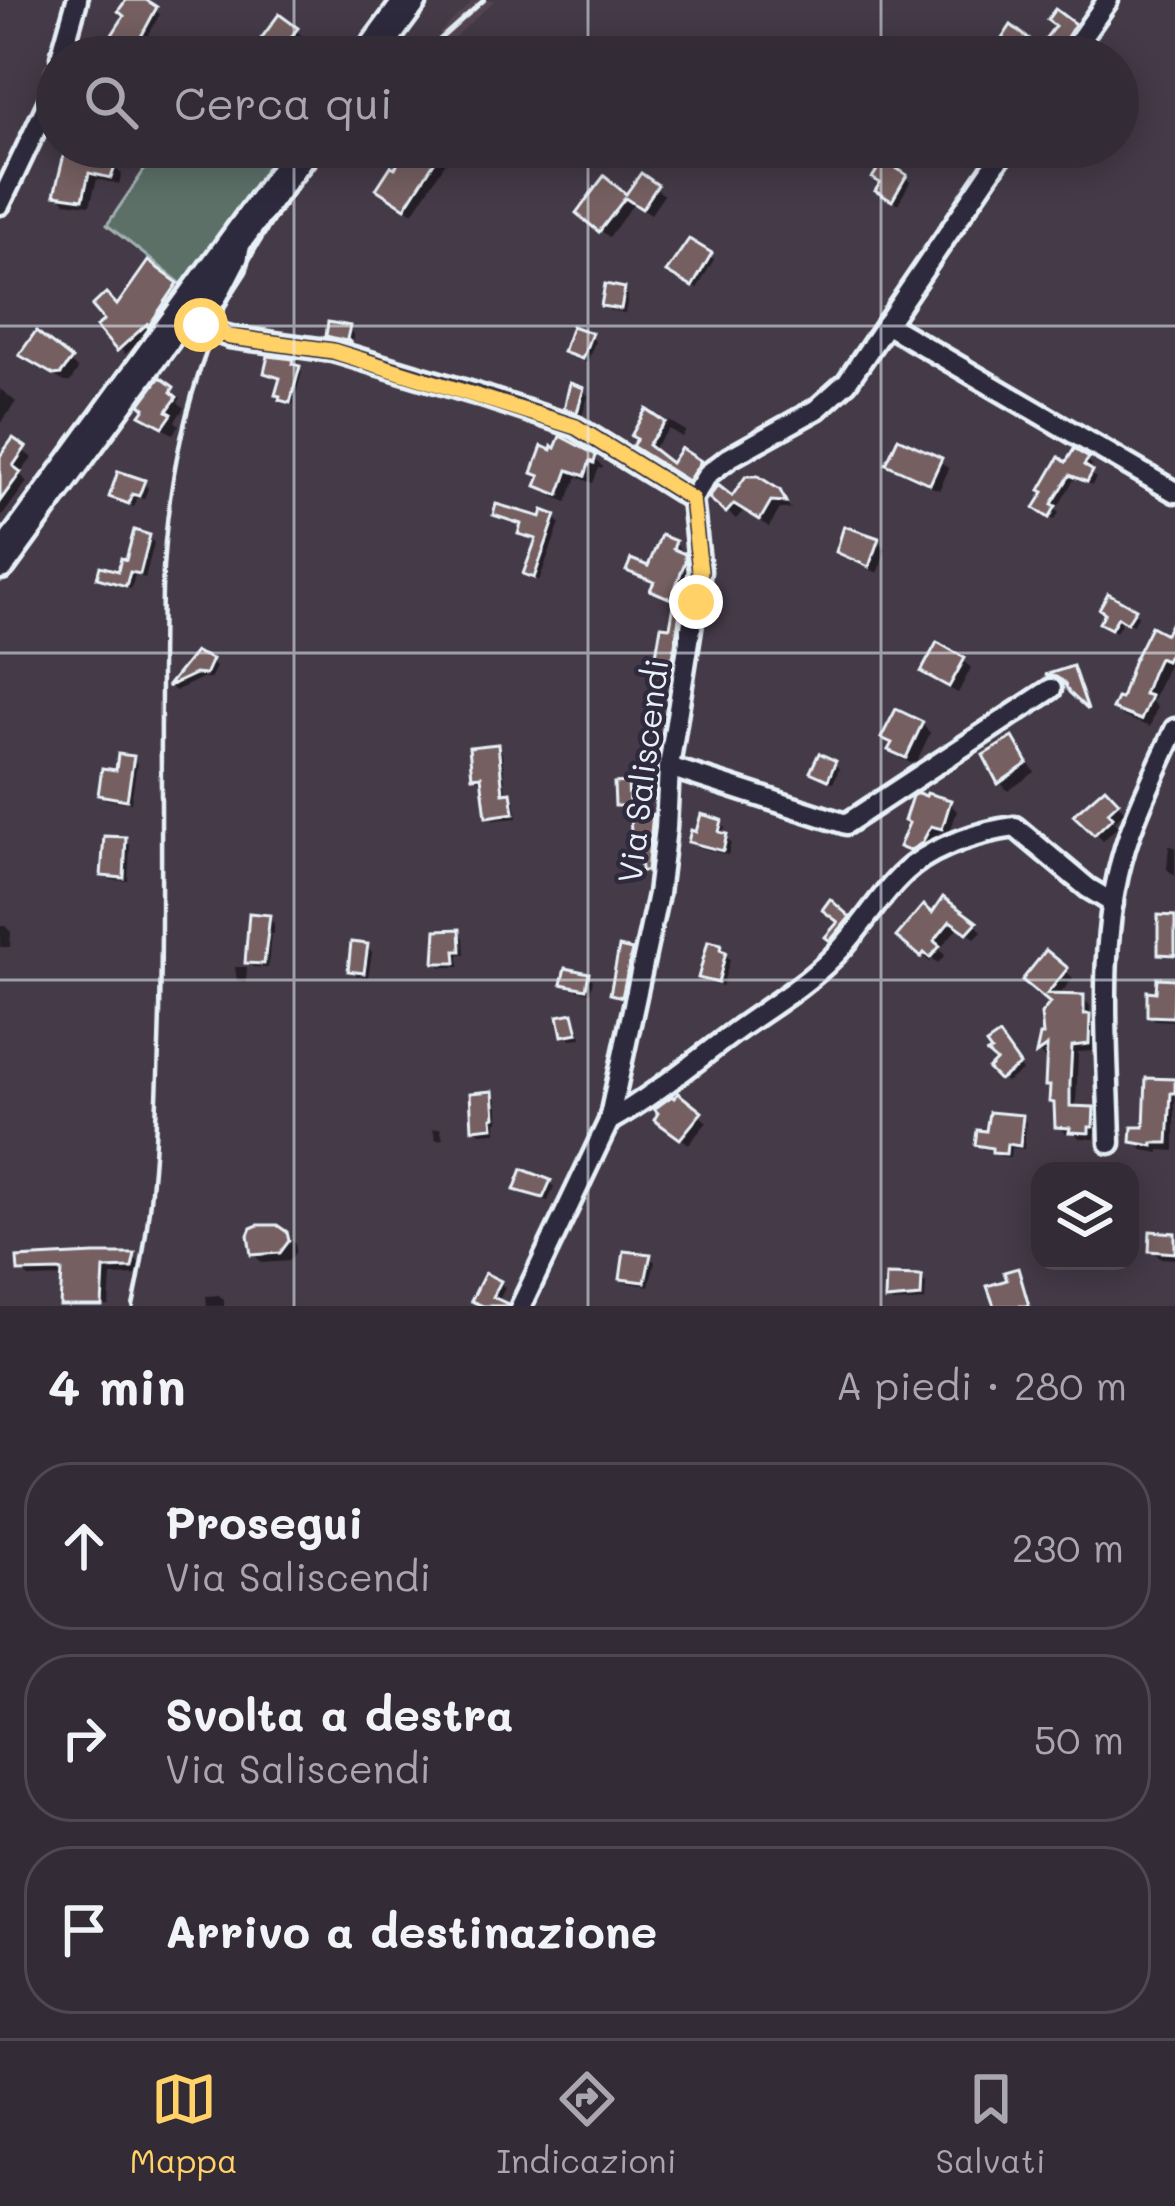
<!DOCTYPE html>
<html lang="it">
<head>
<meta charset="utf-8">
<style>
	:root { --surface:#332c36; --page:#3b343e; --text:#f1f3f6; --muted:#a9a7ad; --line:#4e4851; --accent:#ffd166 }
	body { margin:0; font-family:Mali,sans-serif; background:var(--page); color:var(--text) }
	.controls { position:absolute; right:36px; bottom:36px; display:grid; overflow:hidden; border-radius:24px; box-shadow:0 6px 30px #0003 }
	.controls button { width:108px; height:108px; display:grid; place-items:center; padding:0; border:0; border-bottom:3px solid var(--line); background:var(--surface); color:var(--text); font:60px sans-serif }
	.stop { position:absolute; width:36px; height:36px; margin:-27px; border:9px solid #ffd166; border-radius:50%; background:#fff }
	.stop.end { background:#ffd166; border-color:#fff; box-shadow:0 3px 12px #0008 }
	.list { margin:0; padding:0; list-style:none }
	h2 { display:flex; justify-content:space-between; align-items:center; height:156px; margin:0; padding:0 48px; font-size:51px }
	h2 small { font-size:39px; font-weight:400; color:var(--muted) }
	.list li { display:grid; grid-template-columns:78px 1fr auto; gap:36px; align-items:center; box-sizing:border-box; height:168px; margin:0 24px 24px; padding:0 24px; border:3px solid var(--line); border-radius:48px }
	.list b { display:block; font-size:45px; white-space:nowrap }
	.list p { margin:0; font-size:39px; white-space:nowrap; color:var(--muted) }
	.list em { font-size:39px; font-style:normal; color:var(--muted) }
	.icon { flex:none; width:66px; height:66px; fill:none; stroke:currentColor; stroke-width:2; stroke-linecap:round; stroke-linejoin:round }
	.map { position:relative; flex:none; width:1175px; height:1306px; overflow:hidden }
	.search { position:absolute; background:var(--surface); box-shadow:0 6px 30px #0003; left:36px; right:36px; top:36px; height:132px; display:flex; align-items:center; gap:30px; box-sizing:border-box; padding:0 42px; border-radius:66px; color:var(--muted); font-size:45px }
	.sheet { height:732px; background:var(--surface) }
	nav { display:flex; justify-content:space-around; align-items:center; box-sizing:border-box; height:168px; border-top:3px solid var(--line); background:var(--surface); font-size:33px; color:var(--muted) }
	nav a { display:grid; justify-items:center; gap:6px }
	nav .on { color:var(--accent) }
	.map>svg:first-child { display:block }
</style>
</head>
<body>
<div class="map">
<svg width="1175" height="1306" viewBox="0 0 1175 1306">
	<rect width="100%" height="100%" fill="#443a48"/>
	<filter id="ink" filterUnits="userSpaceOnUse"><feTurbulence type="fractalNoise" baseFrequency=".00833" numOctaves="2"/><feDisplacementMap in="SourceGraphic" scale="24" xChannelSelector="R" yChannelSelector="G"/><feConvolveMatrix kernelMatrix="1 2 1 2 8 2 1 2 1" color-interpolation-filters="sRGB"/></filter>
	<g filter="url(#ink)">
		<!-- built -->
		<polygon fill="#524550" points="474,0 495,0 450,42 439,33"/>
		<!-- green -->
		<polygon fill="#5b6f68" stroke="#a2b0b0" stroke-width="3" points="160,147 254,147 278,162 184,286 107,225"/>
		<!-- shadow -->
		<g fill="#0007">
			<polygon points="129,0 140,0 160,14 140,50 137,48 131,57 111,57 128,17"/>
			<polygon points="1073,26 1079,33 1063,57 997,57 1040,51"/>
			<polygon points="296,30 301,35 285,57 269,45"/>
			<polygon points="70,147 88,148 95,155 94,160 114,167 122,174 119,184 97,179 90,205 65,202 57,194"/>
			<polygon points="429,147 462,147 454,159 450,156 413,213 387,196"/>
			<polygon points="641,177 664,195 651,214 634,203 609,237 587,220 604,180 627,198"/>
			<polygon points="905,177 910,182 898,204 884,196"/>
			<polygon points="710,255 714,259 697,289 674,276"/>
			<polygon points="176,285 182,291 155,329 125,354 101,327 118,310"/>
			<polygon points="623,291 628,296 625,313 609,310 604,305"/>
			<polygon points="348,329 354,334 351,345 334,341 329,335"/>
			<polygon points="590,336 595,341 587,363 571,357 566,351"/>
			<polygon points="23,354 70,362 78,370 70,382 65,382 32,363"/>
			<polygon points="292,362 302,372 293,405 282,399 283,379 267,372"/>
			<polygon points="0,389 16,402 1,423 0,422"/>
			<polygon points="172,390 181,398 178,402 184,408 175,421 179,425 173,434 152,423 144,415"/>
			<polygon points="583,391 588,396 582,416 568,408"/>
			<polygon points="647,414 666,426 669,421 686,431 682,437 669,429 651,451 672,467 699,464 704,469 694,483 641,451"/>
			<polygon points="14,443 32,458 20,474 27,482 0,519 0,460"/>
			<polygon points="594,458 603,467 602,469 599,468 593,483 577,477 567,502 548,494 539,486 542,479 535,472"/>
			<polygon points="1087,460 1092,465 1088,471 1096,478 1092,485 1075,478 1056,510 1059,513 1054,520 1043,513 1047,493 1068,466"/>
			<polygon points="940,461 949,469 939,490 899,472 890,463"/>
			<polygon points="143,483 148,488 144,499 137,497 134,507 118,501 113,496"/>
			<polygon points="778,492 791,509 780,509 769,527 744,510 736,519 721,506 733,501"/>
			<polygon points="496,514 543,521 555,518 560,523 539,581 527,573 538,542 527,538 521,533 523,526 502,520"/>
			<polygon points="149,538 154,543 145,578 135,575 131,589 105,582 100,577 120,575"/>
			<polygon points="878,541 886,549 878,573 848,559 839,551"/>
			<polygon points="675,544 682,551 680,555 691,564 691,570 678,604 661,597 654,590 656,585 637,577 630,570 650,570"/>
			<polygon points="676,611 684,620 677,662 665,660 660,654 673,631"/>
			<polygon points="1134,611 1138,616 1133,625 1123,620 1116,632 1103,623"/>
			<polygon points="1175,638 1175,666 1168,664 1152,702 1157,707 1150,727 1124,717 1116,709 1122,703 1136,663"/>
			<polygon points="196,656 216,667 210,679 202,678 175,691 171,687"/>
			<polygon points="963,660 971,668 958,693 933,680 925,671"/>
			<polygon points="922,724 930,733 915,765 900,758 885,737"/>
			<polygon points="1012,741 1035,772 1008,791 1000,782"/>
			<polygon points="497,747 502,752 506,795 510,795 515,800 517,818 494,820 489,815 485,781 480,781 475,776"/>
			<polygon points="132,759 137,763 131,803 105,799 101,794"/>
			<polygon points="834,763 839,769 833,783 814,771"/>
			<polygon points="1105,791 1125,811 1114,822 1118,826 1103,841 1078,815"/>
			<polygon points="949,803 957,811 949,835 939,832 930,850 918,857 910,854 903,846"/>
			<polygon points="652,817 659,824 651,877 644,870 643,857 635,849"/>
			<polygon points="720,822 725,828 723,836 731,842 728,855 697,847 692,841"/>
			<polygon points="125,840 130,845 128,881 110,880 105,875"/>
			<polygon points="1169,846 1175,847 1175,876 1167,869"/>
			<polygon points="831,903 852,923 836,943 829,936 842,922"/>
			<polygon points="932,917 975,924 982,931 975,938 959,926 939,950 945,955 938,963 932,958 930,962 908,944"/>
			<polygon points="268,918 274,923 274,934 271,934 268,968 253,967 248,961"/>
			<polygon points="0,926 5,926 11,932 10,947 0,947"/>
			<polygon points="459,932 464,938 465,955 459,955 459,967 442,967 437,962"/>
			<polygon points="367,947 372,952 368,977 356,975 351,970"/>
			<polygon points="720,947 730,960 722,986 706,982 701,977"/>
			<polygon points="631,952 636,957 627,1000 619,998 614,993"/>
			<polygon points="1047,955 1073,978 1057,998 1083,998 1090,1006 1090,1019 1096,1025 1096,1051 1078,1052 1076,1109 1093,1110 1100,1118 1099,1133 1095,1133 1095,1139 1080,1138 1075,1134 1066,1133 1058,1126 1057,1106 1052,1101 1053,1089 1048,1085 1050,1056 1045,1059 1039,1053 1053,1003 1033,987"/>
			<polygon points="235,967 247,967 246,983 237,981"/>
			<polygon points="588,975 593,980 590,993 570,988 564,983"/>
			<polygon points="1174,982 1175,1021 1155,1020 1150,1015 1159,995"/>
			<polygon points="572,1016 577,1021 581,1038 570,1039 565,1034"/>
			<polygon points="1003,1044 1022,1071 1006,1082 992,1069 1000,1061"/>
			<polygon points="1175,1082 1175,1151 1160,1150 1160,1153 1143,1150 1134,1141 1147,1130"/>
			<polygon points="492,1094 497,1100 499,1121 496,1122 496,1132 480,1133 475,1127"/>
			<polygon points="679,1097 707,1122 689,1144 665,1127"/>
			<polygon points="1021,1118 1026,1123 1024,1149 1011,1148 1010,1158 1000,1156 994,1150 983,1149 978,1144 988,1134"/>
			<polygon points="440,1128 443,1139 436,1140 433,1129"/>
			<polygon points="549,1182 554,1187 548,1201 523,1194 518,1189"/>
			<polygon points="286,1234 295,1244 296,1251 289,1261 262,1263 254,1254"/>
			<polygon points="1175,1236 1175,1259 1160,1258 1152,1250"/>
			<polygon points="133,1257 141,1265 139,1275 111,1276 109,1306 63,1306 64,1277 29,1278 21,1270"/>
			<polygon points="650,1257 655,1262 649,1286 628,1283 623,1278"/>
			<polygon points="921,1278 926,1283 925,1301 893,1303 888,1298"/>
			<polygon points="500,1283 505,1288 496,1306 480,1306 475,1301"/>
			<polygon points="219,1295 224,1300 224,1306 207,1306 206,1296"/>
		</g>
		<!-- building -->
		<g fill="#745f61" stroke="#e8f1f8" stroke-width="3">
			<polygon points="126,0 146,0 157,7 135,48 131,46 124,57 109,57 101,52 124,16 118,11"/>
			<polygon points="1055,9 1075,24 1055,57 990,57 1011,25 1039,47 1055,26 1047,20"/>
			<polygon points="279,14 298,28 278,54 260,40"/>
			<polygon points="536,35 545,42 550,37 577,57 520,57"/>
			<polygon points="66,147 89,147 87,155 116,164 111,178 89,173 83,199 54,195"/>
			<polygon points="408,147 444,147 405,208 376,189 391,166 395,168"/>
			<polygon points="879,157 907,175 892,201 875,191 880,183 872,178 877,170 873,168"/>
			<polygon points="641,173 658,185 642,209 625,198 599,232 576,213 604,176 626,194"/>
			<polygon points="689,239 712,253 692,287 666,272"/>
			<polygon points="148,261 178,283 148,327 147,324 117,351 96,327 104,320 92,306 106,293 117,305"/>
			<polygon points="605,284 625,288 621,309 601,306"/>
			<polygon points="328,322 350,326 347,339 350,342 326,336"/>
			<polygon points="572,326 592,333 582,359 563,352"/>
			<polygon points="36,331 72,359 61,374 54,375 19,355"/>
			<polygon points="268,356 293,359 292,364 300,366 290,403 279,400 280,396 275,395 280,378 264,373"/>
			<polygon points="160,377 174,387 171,392 177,397 167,411 172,414 163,427 140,415 145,408 140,404"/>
			<polygon points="570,383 584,388 577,413 564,409"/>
			<polygon points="646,409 665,422 648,445 671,463 681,448 701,461 688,481 632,446 637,439 631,436"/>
			<polygon points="560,436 596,455 594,463 590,461 585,476 568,470 559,495 536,486 540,476 532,473 542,446 551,450 552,446 555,448"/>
			<polygon points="13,438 26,447 13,466 21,472 0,501 0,456"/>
			<polygon points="898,438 942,458 930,484 886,464"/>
			<polygon points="1074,449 1089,458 1084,465 1093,471 1087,482 1070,475 1052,504 1056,506 1049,518 1034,508 1044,492 1040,490 1059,457 1066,462"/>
			<polygon points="118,471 145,480 139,496 132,494 129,504 109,497"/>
			<polygon points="746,476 758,476 780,490 786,502 771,501 760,520 734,504 726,513 709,498 718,485 732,496"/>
			<polygon points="496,504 541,517 543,510 556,515 534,578 523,574 536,539 518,534 521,524 493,515"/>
			<polygon points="844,526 879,538 869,567 836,552"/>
			<polygon points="134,530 150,535 140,574 130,572 126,586 97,578 100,566 118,571 121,558 126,560"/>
			<polygon points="661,535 676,541 673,549 685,554 685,562 671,599 650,590 654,582 626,571 631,559 648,566"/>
			<polygon points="1108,593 1136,609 1127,623 1118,617 1111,629 1099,623 1105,613 1099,609"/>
			<polygon points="674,605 680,612 673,658 656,655 661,626 670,627"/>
			<polygon points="1175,616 1175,643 1166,661 1159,658 1152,673 1144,694 1151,696 1141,720 1112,709 1117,698 1121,699 1133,662 1151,626 1166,634"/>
			<polygon points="937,642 965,658 949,687 921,672"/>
			<polygon points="195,652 212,659 205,675 195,674 167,687"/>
			<polygon points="1073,666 1088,710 1069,692 1064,682 1056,677 1045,675"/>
			<polygon points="896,709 923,722 906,758 888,750 892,743 881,738"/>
			<polygon points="1013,737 1028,763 998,784 983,755"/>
			<polygon points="498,744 503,793 511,792 514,813 486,817 481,776 472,777 469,747"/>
			<polygon points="819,753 836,761 828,780 810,772"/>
			<polygon points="118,754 134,756 127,800 98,795 102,768 116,770"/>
			<polygon points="628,782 629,806 615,806 614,783"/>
			<polygon points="1105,787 1119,802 1108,812 1113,817 1094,835 1073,815"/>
			<polygon points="918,793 926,796 927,793 951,800 942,829 931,826 922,843 909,851 899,847 909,823 904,821 912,796"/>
			<polygon points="653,814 647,871 641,871 640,850 632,850 630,815"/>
			<polygon points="701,814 722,820 719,832 727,834 723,851 688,842 691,830 696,832"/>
			<polygon points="104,836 126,837 124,878 101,876"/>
			<polygon points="943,897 977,922 967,933 950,921 934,941 940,946 930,958 924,953 921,957 896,937 923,905 932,913"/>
			<polygon points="830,899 850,917 830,941 825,937 838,922 822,910"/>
			<polygon points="249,913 270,915 264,964 245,963"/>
			<polygon points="1158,915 1175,916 1175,955 1158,954"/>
			<polygon points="460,929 461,951 455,951 456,963 434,963 436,930"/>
			<polygon points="708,941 721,944 720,950 726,952 718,983 698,978"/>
			<polygon points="351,942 368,944 364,973 348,971"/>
			<polygon points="619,947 632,950 622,997 610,994"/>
			<polygon points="1046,950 1068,968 1047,994 1084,995 1084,1014 1090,1014 1089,1044 1072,1046 1070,1083 1070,1106 1094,1107 1093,1127 1089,1127 1089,1133 1069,1132 1070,1128 1055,1127 1054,1103 1049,1102 1050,1086 1045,1086 1047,1046 1036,1054 1040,1035 1043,1035 1041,1014 1050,1003 1022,980"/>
			<polygon points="565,968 589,973 586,989 561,984"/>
			<polygon points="1157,978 1175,979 1173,1017 1147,1016 1147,991 1156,992"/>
			<polygon points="573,1013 578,1033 562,1036 558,1016"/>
			<polygon points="999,1035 1020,1065 999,1080 988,1069 996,1061 987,1053 991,1051 986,1044"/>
			<polygon points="1146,1078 1175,1079 1175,1093 1171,1093 1168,1143 1153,1143 1153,1146 1131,1142 1132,1127 1144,1127"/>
			<polygon points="493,1091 495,1117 492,1118 493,1127 472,1129 470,1093"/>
			<polygon points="678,1093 702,1112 680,1139 654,1120 658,1113 654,1109 672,1096 674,1098"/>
			<polygon points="989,1112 1023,1115 1020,1146 1007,1144 1006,1154 992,1153 992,1148 975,1145 977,1130 986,1131"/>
			<polygon points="522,1169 551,1180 543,1198 514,1190"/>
			<polygon points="258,1225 277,1225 287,1232 289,1241 280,1253 251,1255 248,1235 251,1228"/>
			<polygon points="1150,1231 1175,1233 1175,1253 1149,1251"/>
			<polygon points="624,1251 651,1254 645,1282 620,1279"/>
			<polygon points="94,1254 135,1254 132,1268 104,1269 102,1306 60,1306 62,1271 18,1272 17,1258"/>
			<polygon points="1018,1268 1029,1306 994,1306 987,1286 1007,1280 1004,1272"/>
			<polygon points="485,1273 501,1281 493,1297 508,1304 508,1306 483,1306 471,1301"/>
			<polygon points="886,1275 922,1276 921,1297 885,1300"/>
		</g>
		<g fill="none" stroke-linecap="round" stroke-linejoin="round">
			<!-- minor casing -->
			<g stroke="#e8f1f8" stroke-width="27">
				<g id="minor">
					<polyline points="61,57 77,0"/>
					<polyline points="1068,57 1108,0"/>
					<polyline points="0,204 49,101 57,73"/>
					<polyline points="886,324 1175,492"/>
					<polyline points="204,328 202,320 236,267 240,243"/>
					<polyline points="230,337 333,351 473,393 576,427 692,499"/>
					<polyline points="692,499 708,474 729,458 817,409 847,382 1007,147"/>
					<polyline points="669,767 846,824 1051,689"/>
					<path d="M 609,1121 C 655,1095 695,1061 737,1030 C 769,1007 806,985 833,957 C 862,929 881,891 912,866 C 938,845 983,831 1015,827 L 1088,888 L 1113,903"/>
					<path d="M 1110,1143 C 1108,1046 1096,943 1125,848 C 1137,808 1158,768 1175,729"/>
					<polyline points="521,1306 609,1121 658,894 666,828 669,767 700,571 692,499"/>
				</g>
			</g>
			<!-- primary casing -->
			<g stroke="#e8f1f8" stroke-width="39">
				<g id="primary">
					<polyline points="369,57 411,0"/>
					<polyline points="0,563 304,147"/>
				</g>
			</g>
			<!-- minor -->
			<use href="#minor" stroke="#2f2a3d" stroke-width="18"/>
			<!-- primary -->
			<use href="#primary" stroke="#2f2a3d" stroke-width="30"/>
			<!-- rail -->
			<g stroke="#e8f1f8" stroke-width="4.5">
				<polyline points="420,57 484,0"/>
				<path d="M 133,1306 C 155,1210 157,1112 160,1013 C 163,873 159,731 162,590 C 168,422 217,274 330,147"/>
			</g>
			<!-- minor-bridge casing -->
			<g stroke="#e8f1f8" stroke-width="27" stroke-linecap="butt">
				<polyline id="minor-bridge" points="204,328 230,337"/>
			</g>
			<!-- minor-bridge -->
			<use href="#minor-bridge" stroke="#2f2a3d" stroke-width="18"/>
		</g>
	</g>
	<g fill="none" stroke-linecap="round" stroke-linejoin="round" filter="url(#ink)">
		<!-- route -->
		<polyline stroke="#ffd166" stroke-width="15" points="201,325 230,337 333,351 576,427 692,499 700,571 696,602"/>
	</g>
	<!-- grid -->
	<path fill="none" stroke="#e8f1f8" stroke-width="3" stroke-opacity="0.55" d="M 294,0 L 294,57M 588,0 L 588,57M 881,0 L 881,57M 294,147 L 294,1306M 588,147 L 588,1306M 881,147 L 881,1306M 0,326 L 1175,326M 0,653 L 1175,653M 0,980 L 1175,980"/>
	<g text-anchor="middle" stroke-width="9" stroke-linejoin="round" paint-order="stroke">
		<!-- street labels -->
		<g font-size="33" fill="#e8f1f8" stroke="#2f2a3d">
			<text transform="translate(643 771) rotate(-83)" y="12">Via Saliscendi</text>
		</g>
	</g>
</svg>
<div class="controls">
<button><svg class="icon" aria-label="layers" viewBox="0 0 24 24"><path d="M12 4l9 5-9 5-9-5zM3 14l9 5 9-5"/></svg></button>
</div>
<div class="stop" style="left:201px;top:325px"></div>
<div class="stop end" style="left:696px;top:602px"></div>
<div class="search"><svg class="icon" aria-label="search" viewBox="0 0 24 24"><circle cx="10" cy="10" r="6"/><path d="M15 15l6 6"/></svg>Cerca qui</div>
</div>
<section class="sheet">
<h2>4 min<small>A piedi · 280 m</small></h2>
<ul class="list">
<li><svg class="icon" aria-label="ahead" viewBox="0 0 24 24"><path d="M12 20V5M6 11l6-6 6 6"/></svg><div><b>Prosegui</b><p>Via Saliscendi</p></div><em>230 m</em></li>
<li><svg class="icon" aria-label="right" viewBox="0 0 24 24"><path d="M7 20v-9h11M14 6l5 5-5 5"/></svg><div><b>Svolta a destra</b><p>Via Saliscendi</p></div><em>50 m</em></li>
<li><svg class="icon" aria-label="arrive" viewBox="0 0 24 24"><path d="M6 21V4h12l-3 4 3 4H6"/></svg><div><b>Arrivo a destinazione</b></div></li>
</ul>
</section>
<nav>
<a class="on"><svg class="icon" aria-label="map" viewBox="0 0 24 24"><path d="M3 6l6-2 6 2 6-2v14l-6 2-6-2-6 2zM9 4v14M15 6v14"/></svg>Mappa</a>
<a><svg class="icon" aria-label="directions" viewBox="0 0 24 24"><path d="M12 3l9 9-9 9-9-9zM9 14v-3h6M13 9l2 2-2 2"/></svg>Indicazioni</a>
<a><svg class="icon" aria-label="saved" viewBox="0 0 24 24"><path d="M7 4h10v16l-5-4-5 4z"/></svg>Salvati</a>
</nav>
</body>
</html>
